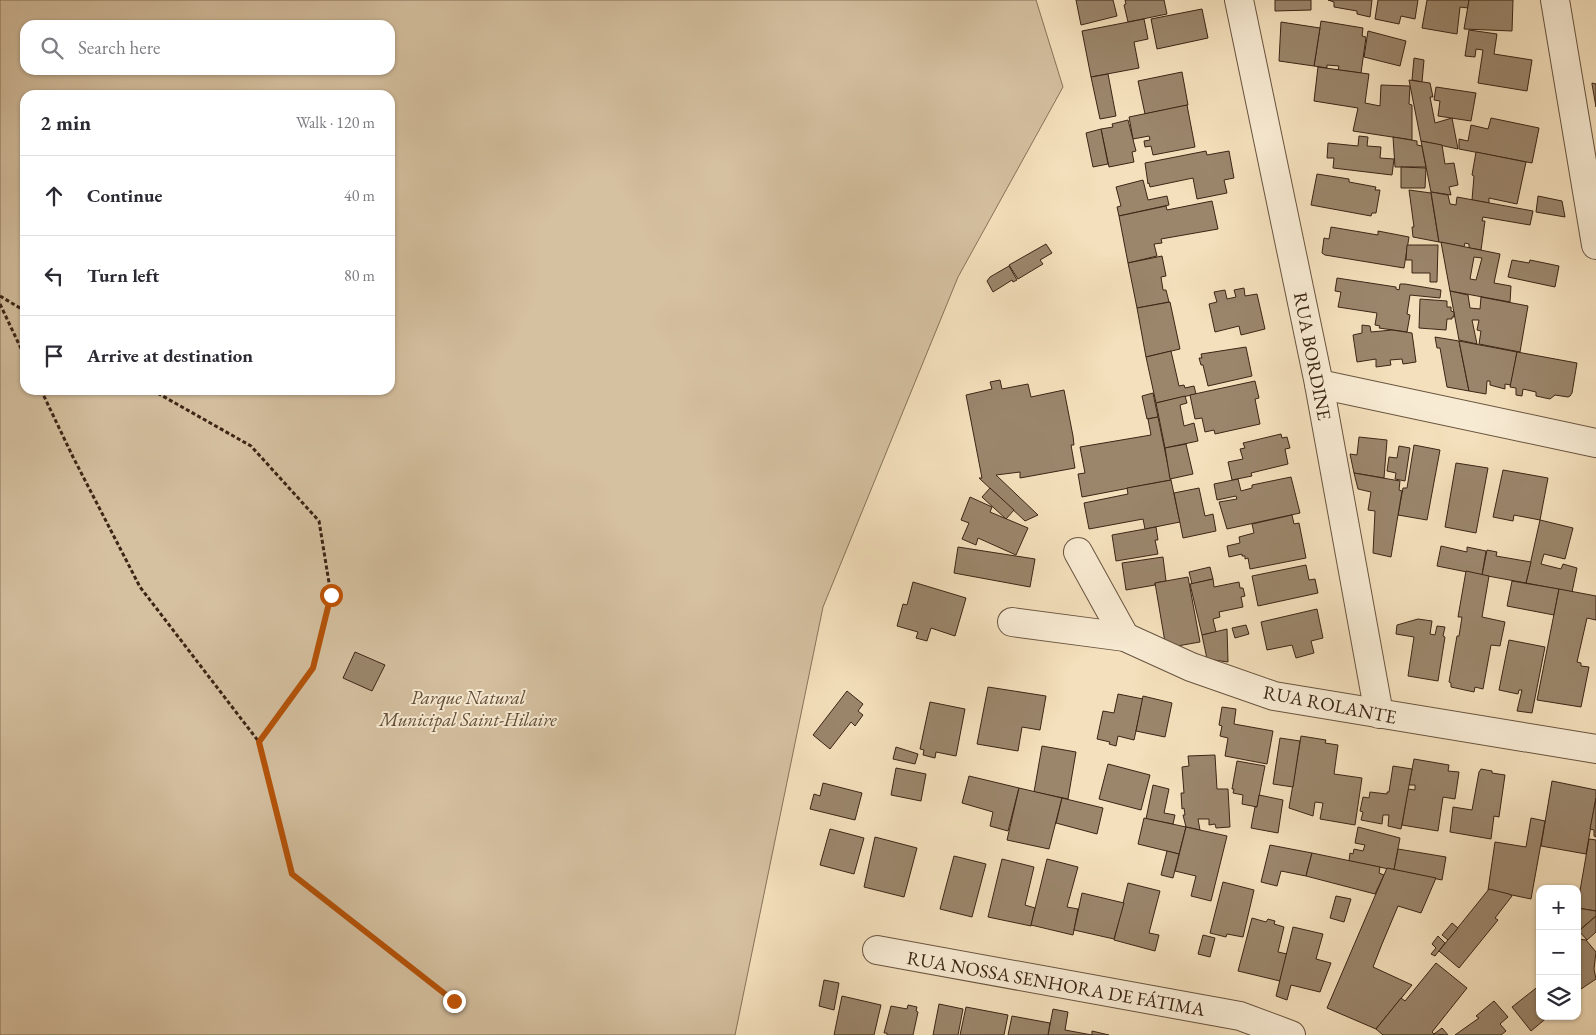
<!DOCTYPE html>
<html lang="en">
<head>
<meta charset="utf-8">
<style>
	:root { --surface:#fff; --page:#f2f2f3; --text:#2b2b33; --muted:#7c7c81; --line:#e1e1e2 }
	body { margin:0; font-family:"EB Garamond",serif; background:var(--page); color:var(--text) }
	.controls { position:absolute; right:15px; bottom:15px; display:grid; overflow:hidden; border-radius:10px; box-shadow:0 1px 4px #0004 }
	.controls button { width:45px; height:45px; display:grid; place-items:center; padding:0; border:0; border-bottom:1px solid var(--line); background:var(--surface); color:var(--text); font:25px sans-serif }
	.stop { position:absolute; width:15px; height:15px; margin:-11px; border:4px solid #b45309; border-radius:50%; background:#fff }
	.stop.end { background:#b45309; border-color:#fff; box-shadow:0 1px 5px #0008 }
	.list { margin:0; padding:0; list-style:none }
	h2 { display:flex; justify-content:space-between; align-items:center; height:65px; margin:0; padding:0 20px; font-size:21px }
	h2 small { font-size:16px; font-weight:400; color:var(--muted) }
	.list li { display:grid; grid-template-columns:32px 1fr auto; gap:15px; align-items:center; box-sizing:border-box; height:80px; padding:0 20px; border-top:1px solid var(--line) }
	.list b { display:block; font-size:19px; white-space:nowrap }
	.list em { font-size:16px; font-style:normal; color:var(--muted) }
	.icon { flex:none; width:28px; height:28px; fill:none; stroke:currentColor; stroke-width:2; stroke-linecap:round; stroke-linejoin:round }
	.map { position:relative; flex:none; width:1596px; height:1035px; overflow:hidden }
	.search { position:absolute; background:var(--surface); box-shadow:0 1px 4px #0004; left:20px; top:20px; width:375px; height:55px; display:flex; align-items:center; gap:12px; box-sizing:border-box; padding:0 18px; border-radius:15px; color:var(--muted); font-size:19px }
	.panel { position:absolute; background:var(--surface); box-shadow:0 1px 4px #0004; left:20px; top:90px; width:375px; height:305px; border-radius:15px }
	.map>svg:first-child { display:block }
</style>
</head>
<body>
<div class="map">
<svg width="1596" height="1035" viewBox="0 0 1596 1035">
	<rect width="100%" height="100%" fill="#f4e0bc"/>
	<filter id="stains"><feTurbulence type="fractalNoise" baseFrequency=".004" numOctaves="4"/><feColorMatrix values="0 0 0 0 .2 0 0 0 0 .09 0 0 0 0 .02 0 0 0 .5 -.17"/></filter>
	<radialGradient id="worn" r=".72"><stop offset=".6" stop-color="#630" stop-opacity="0"/><stop offset="1" stop-color="#630" stop-opacity=".3"/></radialGradient>
	<!-- green -->
	<path fill="#d5c0a0" stroke="#88725a" fill-rule="evenodd" d="M 0,0 L 1036,0 L 1063,87 L 958,277 L 823,607 L 735,1035 L 0,1035 ZM 25,25 L 390,25 L 390,70 L 25,70 ZM 25,95 L 390,95 L 390,390 L 25,390 Z"/>
	<!-- building -->
	<g fill="#9b866c" stroke="#3b2515" fill-rule="evenodd">
		<polygon points="1076,0 1113,0 1117,16 1081,25"/>
		<polygon points="1125,0 1164,0 1167,14 1128,22 1124,5 1126,4"/>
		<polygon points="1275,0 1311,0 1311,10 1275,11"/>
		<polygon points="1328,0 1372,0 1370,17 1357,14 1357,11 1334,7 1334,2"/>
		<polygon points="1378,0 1418,0 1415,19 1401,16 1399,24 1375,19"/>
		<polygon points="1427,0 1469,0 1468,8 1460,7 1457,34 1422,28"/>
		<polygon points="1469,0 1513,0 1512,31 1464,29"/>
		<polygon points="1202,9 1208,38 1157,49 1151,19"/>
		<polygon points="1144,19 1148,39 1134,42 1139,68 1091,77 1082,31"/>
		<polygon points="1321,21 1363,28 1362,36 1366,37 1361,73 1338,70 1339,66 1327,65 1327,68 1314,66"/>
		<polygon points="1281,22 1320,28 1314,66 1279,61"/>
		<polygon points="1469,30 1497,34 1494,54 1532,60 1527,91 1478,83 1483,50 1476,49 1475,57 1465,56"/>
		<polygon points="1368,31 1406,41 1400,66 1364,57"/>
		<polygon points="1414,58 1424,60 1422,82 1412,80"/>
		<polygon points="1318,67 1369,74 1365,103 1380,106 1381,85 1410,86 1409,104 1412,105 1412,140 1353,131 1358,108 1314,101"/>
		<polygon points="1182,72 1188,105 1145,114 1138,81"/>
		<polygon points="1108,74 1116,116 1100,119 1091,77"/>
		<polygon points="1409,80 1430,83 1433,97 1430,97 1435,123 1452,118 1458,149 1421,141"/>
		<polygon points="1592,83 1596,84 1596,107 1592,84"/>
		<polygon points="1436,87 1476,93 1471,121 1438,116 1440,101 1434,100"/>
		<polygon points="1187,105 1195,147 1153,155 1151,146 1145,147 1144,141 1150,140 1149,136 1133,139 1129,117"/>
		<polygon points="1491,118 1539,128 1532,163 1459,149 1459,139 1468,141 1471,125 1488,129"/>
		<polygon points="1128,120 1136,151 1132,152 1134,162 1109,167 1101,129 1113,127 1112,124"/>
		<polygon points="1101,129 1108,164 1093,167 1086,133"/>
		<polygon points="1359,136 1368,137 1367,146 1381,147 1380,158 1394,159 1392,175 1333,168 1334,158 1327,158 1328,143 1358,146"/>
		<polygon points="1393,137 1417,141 1417,145 1422,146 1426,167 1395,167"/>
		<polygon points="1421,141 1442,145 1445,164 1454,163 1458,185 1449,187 1451,195 1431,192"/>
		<polygon points="1206,151 1207,155 1229,151 1234,178 1224,180 1227,193 1197,199 1193,178 1150,187 1149,183 1148,184 1145,163"/>
		<polygon points="1476,152 1526,162 1517,204 1489,198 1489,203 1472,200 1474,176 1472,175"/>
		<polygon points="1401,167 1426,168 1425,188 1401,188"/>
		<polygon points="1317,174 1349,179 1349,182 1376,187 1375,190 1380,190 1376,213 1372,213 1371,216 1311,205"/>
		<polygon points="1143,180 1148,200 1167,196 1169,205 1119,216 1117,207 1121,206 1116,187"/>
		<polygon points="1409,190 1431,193 1439,242 1413,237 1412,227 1414,227"/>
		<polygon points="1431,192 1448,195 1450,204 1456,205 1457,197 1533,211 1530,225 1483,217 1482,221 1485,221 1481,250 1469,248 1469,244 1465,243 1464,247 1439,242"/>
		<polygon points="1538,196 1562,201 1565,217 1536,212"/>
		<polygon points="1212,201 1218,229 1161,239 1162,243 1154,244 1157,256 1128,263 1119,216 1166,206 1167,210"/>
		<polygon points="1331,227 1378,235 1378,231 1409,237 1404,268 1325,255 1322,253 1324,238 1329,239"/>
		<path d="M 1441,242 L 1500,254 L 1494,283 L 1511,286 L 1510,302 L 1450,291 ZM 1474,257 L 1482,258 L 1476,280 L 1470,279 Z"/>
		<polygon points="1046,244 1052,253 1040,260 1043,264 1018,279 1009,265"/>
		<polygon points="1407,245 1438,245 1437,282 1430,282 1430,273 1412,273 1412,260 1406,260"/>
		<polygon points="1162,256 1166,276 1161,277 1163,290 1166,290 1169,302 1137,308 1128,263"/>
		<polygon points="1512,260 1529,263 1530,260 1559,266 1555,287 1508,277"/>
		<polygon points="1009,266 1017,280 1013,282 1012,280 993,292 987,281 990,277"/>
		<polygon points="1337,278 1396,287 1396,289 1399,290 1400,284 1405,284 1441,290 1440,298 1410,295 1407,314 1410,315 1407,332 1379,328 1380,326 1375,325 1377,313 1338,307 1341,292 1335,291"/>
		<polygon points="1244,288 1245,296 1257,294 1265,329 1241,335 1239,326 1215,332 1209,304 1217,302 1214,292 1225,290 1227,299 1236,297 1234,290"/>
		<polygon points="1450,291 1468,295 1470,308 1480,309 1481,297 1528,306 1520,352 1479,344 1481,331 1477,330 1479,320 1472,320 1477,344 1459,340"/>
		<polygon points="1420,299 1447,301 1447,307 1451,307 1451,311 1454,312 1454,317 1452,317 1452,319 1447,319 1446,330 1419,328"/>
		<polygon points="1170,302 1180,349 1146,357 1137,308"/>
		<polygon points="1362,325 1370,326 1371,332 1392,330 1412,333 1416,362 1403,364 1402,359 1390,360 1391,365 1376,367 1376,359 1357,362 1353,335 1362,333"/>
		<polygon points="1435,337 1459,341 1469,391 1447,387 1440,348 1437,348"/>
		<polygon points="1459,341 1517,352 1511,385 1505,384 1505,389 1490,385 1490,381 1487,381 1486,394 1469,391"/>
		<polygon points="1246,347 1252,376 1208,386 1203,365 1201,365 1199,358 1202,358 1201,354"/>
		<polygon points="1171,351 1179,386 1184,385 1185,388 1194,386 1196,394 1156,403 1146,357"/>
		<polygon points="1517,352 1577,363 1572,393 1570,396 1568,397 1555,395 1550,399 1536,396 1536,392 1523,389 1522,396 1516,395 1516,388 1510,387"/>
		<polygon points="1000,380 1002,389 1028,384 1031,397 1064,390 1073,436 1074,445 1071,445 1075,468 1020,478 1020,472 996,475 1038,515 1025,521 979,478 982,478 966,395 992,389 990,382"/>
		<polygon points="1255,381 1259,398 1255,399 1260,424 1215,434 1214,430 1205,432 1202,418 1195,419 1190,395"/>
		<polygon points="1153,393 1158,417 1147,419 1142,396"/>
		<polygon points="1185,396 1187,403 1180,405 1184,426 1194,423 1198,441 1165,448 1156,403"/>
		<polygon points="1158,417 1171,480 1082,497 1078,474 1085,473 1080,447 1151,435 1148,419"/>
		<polygon points="1281,434 1282,438 1287,437 1290,448 1285,449 1288,464 1251,473 1252,476 1232,480 1228,462 1243,459 1240,449 1245,448 1243,443"/>
		<polygon points="1359,437 1387,440 1384,478 1354,473 1350,454 1357,455"/>
		<polygon points="1186,444 1193,474 1170,479 1165,448"/>
		<polygon points="1414,445 1440,450 1427,520 1398,515 1403,488 1407,488"/>
		<polygon points="1399,446 1410,448 1405,481 1395,479 1396,473 1387,471 1389,457 1397,458"/>
		<polygon points="1456,463 1488,468 1476,533 1445,527"/>
		<polygon points="1503,470 1548,478 1540,520 1514,515 1513,521 1493,517"/>
		<polygon points="1354,473 1400,481 1399,490 1402,491 1391,557 1373,553 1375,511 1368,510 1371,492 1358,489"/>
		<polygon points="1291,477 1300,513 1227,529 1219,502 1237,499 1236,496 1217,500 1214,484 1238,479 1241,491 1252,488 1252,485"/>
		<polygon points="1171,480 1180,522 1145,529 1143,519 1089,529 1084,503 1128,494 1127,488"/>
		<polygon points="990,488 1014,510 1006,519 982,497"/>
		<polygon points="1199,488 1205,516 1213,514 1216,531 1183,538 1174,493"/>
		<polygon points="970,497 992,507 990,512 1028,528 1016,555 978,538 976,545 962,539 969,523 961,520"/>
		<polygon points="1292,515 1294,524 1299,523 1306,558 1250,569 1248,558 1245,559 1245,556 1242,556 1242,554 1229,557 1227,546 1240,543 1239,537 1254,533 1252,524"/>
		<polygon points="1540,520 1573,528 1565,559 1544,554 1541,564 1561,569 1563,564 1577,568 1572,592 1526,583"/>
		<polygon points="1156,527 1158,540 1155,540 1158,554 1116,561 1112,535"/>
		<polygon points="1441,546 1467,552 1467,547 1486,551 1482,575 1437,566"/>
		<polygon points="958,547 1035,559 1030,587 954,573"/>
		<polygon points="1487,550 1497,552 1496,556 1531,562 1526,583 1482,575"/>
		<polygon points="1163,557 1166,581 1155,583 1155,585 1126,590 1122,563"/>
		<polygon points="1306,565 1309,580 1315,579 1318,593 1258,606 1252,576"/>
		<polygon points="1210,567 1213,579 1192,584 1189,572"/>
		<polygon points="1466,571 1489,576 1482,617 1505,622 1500,646 1491,645 1483,689 1475,687 1474,692 1451,687 1451,683 1449,682 1457,636 1459,636 1462,617 1458,617"/>
		<polygon points="1188,577 1200,642 1166,648 1155,583"/>
		<polygon points="1213,579 1214,587 1239,582 1240,588 1243,588 1245,596 1241,597 1243,607 1219,612 1220,617 1213,619 1216,632 1202,635 1190,584"/>
		<polygon points="1512,581 1559,589 1554,615 1507,606"/>
		<polygon points="913,582 966,598 955,636 931,628 927,641 916,638 918,632 897,626 903,604 907,605"/>
		<polygon points="1559,589 1596,596 1596,620 1587,618 1577,662 1581,663 1581,666 1589,667 1581,707 1537,700"/>
		<polygon points="1317,609 1323,638 1311,641 1314,653 1296,658 1292,645 1267,650 1261,622"/>
		<polygon points="1418,619 1432,621 1430,634 1435,635 1437,626 1445,627 1443,636 1445,637 1438,681 1408,676 1414,637 1396,634 1397,625"/>
		<polygon points="1246,625 1249,634 1235,638 1232,628"/>
		<polygon points="1227,629 1228,662 1207,659 1202,635"/>
		<polygon points="1509,640 1545,647 1532,713 1517,711 1522,690 1519,690 1518,694 1499,690"/>
		<polygon points="355,652 385,665 372,691 343,678"/>
		<polygon points="988,687 1046,696 1040,730 1022,727 1018,751 977,744"/>
		<polygon points="847,691 863,704 858,711 863,715 855,726 851,722 830,749 813,735"/>
		<polygon points="1118,694 1143,699 1134,740 1118,736 1116,746 1109,744 1110,742 1097,739 1103,711 1114,713"/>
		<polygon points="1143,696 1172,703 1165,737 1136,731"/>
		<polygon points="930,702 965,709 956,756 936,752 935,758 923,755 924,750 920,749"/>
		<polygon points="1222,707 1236,709 1234,724 1273,731 1267,764 1225,756 1228,738 1220,736 1222,726 1219,725"/>
		<polygon points="1301,736 1326,740 1325,743 1338,745 1334,774 1362,778 1355,825 1320,819 1323,803 1315,802 1313,816 1289,808"/>
		<polygon points="1280,738 1300,741 1293,787 1273,784"/>
		<polygon points="1042,746 1076,752 1068,799 1034,792"/>
		<polygon points="896,747 918,754 915,764 893,759"/>
		<polygon points="1215,755 1217,789 1228,789 1230,827 1216,828 1215,824 1209,825 1209,819 1198,819 1200,830 1186,827 1183,815 1185,815 1184,808 1182,809 1181,793 1184,793 1182,767 1189,766 1188,756"/>
		<polygon points="1414,759 1449,765 1448,771 1459,772 1455,799 1443,797 1438,831 1402,825 1408,789 1415,790 1415,785 1409,785"/>
		<polygon points="1237,761 1265,766 1257,807 1242,804 1243,795 1233,793 1234,789 1232,789"/>
		<polygon points="1108,764 1150,775 1141,810 1099,799"/>
		<polygon points="1393,766 1412,769 1401,829 1388,826 1389,815 1383,815 1382,824 1361,820 1363,812 1360,811 1363,797 1369,798 1370,792 1387,794 1387,792 1389,792"/>
		<polygon points="896,768 926,774 921,801 891,795"/>
		<polygon points="1481,769 1492,771 1492,773 1505,775 1499,817 1494,816 1491,839 1450,832 1453,807 1472,810 1479,772"/>
		<polygon points="969,776 1019,788 1008,831 990,826 993,812 962,803"/>
		<polygon points="1552,781 1596,790 1596,798 1586,854 1541,846"/>
		<polygon points="823,783 862,793 855,820 810,809 814,794 820,796"/>
		<polygon points="1153,785 1169,789 1164,813 1175,815 1173,824 1146,819"/>
		<polygon points="1019,788 1062,798 1049,849 1007,840"/>
		<polygon points="1259,795 1283,800 1278,833 1251,828 1255,807 1257,807"/>
		<polygon points="1062,798 1103,808 1097,834 1056,823"/>
		<polygon points="1596,798 1596,837 1594,836 1594,830 1590,829"/>
		<polygon points="1144,818 1186,827 1179,854 1138,844"/>
		<polygon points="1531,818 1545,821 1531,899 1488,890 1495,842 1526,847"/>
		<polygon points="1186,827 1227,836 1211,901 1191,896 1196,876 1175,871"/>
		<polygon points="1358,827 1400,838 1394,870 1349,861 1350,853 1353,854 1354,849 1363,851 1365,845 1355,843"/>
		<polygon points="830,829 864,838 854,874 820,865"/>
		<polygon points="875,837 917,848 904,897 864,887"/>
		<polygon points="1589,839 1596,840 1596,911 1577,908"/>
		<polygon points="1270,845 1312,853 1306,876 1281,871 1277,886 1261,882"/>
		<polygon points="1398,849 1446,857 1442,880 1394,870"/>
		<polygon points="1167,851 1179,854 1173,878 1161,875"/>
		<polygon points="1312,853 1380,867 1379,873 1384,875 1375,894 1306,876"/>
		<polygon points="954,856 986,864 972,917 940,909"/>
		<polygon points="1002,859 1034,867 1025,905 1035,908 1031,926 988,917"/>
		<polygon points="1047,859 1078,867 1067,907 1078,909 1073,935 1031,925"/>
		<polygon points="1387,868 1436,878 1421,913 1398,906 1382,944 1373,967 1412,985 1376,1029 1327,1008"/>
		<polygon points="1223,882 1254,890 1243,937 1227,934 1226,937 1210,933"/>
		<polygon points="1128,883 1160,891 1149,933 1159,935 1155,951 1114,940"/>
		<polygon points="1489,889 1509,894 1512,896 1495,918 1498,920 1459,968 1439,951"/>
		<polygon points="1082,893 1124,903 1114,939 1074,930"/>
		<polygon points="1336,896 1351,899 1344,922 1330,918"/>
		<polygon points="1577,908 1596,911 1596,916 1577,932"/>
		<polygon points="1596,916 1596,932 1587,940 1579,931"/>
		<polygon points="1252,918 1266,922 1268,919 1275,921 1274,924 1284,927 1278,952 1287,954 1280,981 1238,971"/>
		<polygon points="1452,923 1458,928 1448,940 1442,935"/>
		<polygon points="1293,927 1323,934 1316,959 1331,963 1320,992 1291,985 1287,1000 1276,996"/>
		<polygon points="1203,935 1215,938 1210,957 1198,954"/>
		<polygon points="1438,936 1445,943 1435,956 1431,954 1436,948 1432,944"/>
		<polygon points="1577,939 1586,940 1596,952 1594,969 1596,979 1581,989 1577,983"/>
		<polygon points="1436,963 1467,988 1432,1032 1435,1035 1383,1035 1376,1029 1401,998 1405,1001"/>
		<polygon points="824,980 839,983 834,1010 819,1006"/>
		<polygon points="1540,985 1540,1016 1549,1016 1531,1031 1512,1007"/>
		<polygon points="842,996 881,1005 874,1035 834,1035"/>
		<polygon points="1494,1001 1508,1017 1500,1024 1506,1031 1501,1035 1455,1035 1479,1018 1476,1016"/>
		<polygon points="939,1004 963,1009 958,1035 933,1035"/>
		<polygon points="908,1005 917,1007 916,1011 918,1012 913,1035 887,1035 887,1033 884,1033 891,1006 907,1009"/>
		<polygon points="966,1007 1008,1015 1004,1035 960,1035"/>
		<polygon points="1053,1009 1068,1012 1065,1030 1092,1035 1048,1035"/>
		<polygon points="1012,1016 1050,1023 1048,1035 1008,1035"/>
		<polygon points="1442,1028 1448,1035 1434,1034"/>
		<polygon points="1092,1031 1109,1035 1092,1035"/>
	</g>
	<g fill="none" stroke-linecap="round" stroke-linejoin="round">
		<!-- street casing -->
		<g stroke="#69543f" stroke-width="30">
			<g id="street">
				<polyline points="1239,0 1319,384 1379,714"/>
				<polyline points="1555,0 1596,245"/>
				<polyline points="1319,384 1596,443"/>
				<polyline points="1078,552 1125,637"/>
				<polyline points="1012,622 1125,637 1191,667 1274,696 1596,749"/>
				<polyline points="877,950 1240,1016 1291,1035"/>
			</g>
		</g>
		<!-- path -->
		<g stroke="#3b2515" stroke-width="3" stroke-dasharray="4 2.5" stroke-linecap="butt">
			<polyline points="0,296 25,311"/>
			<polyline points="0,304 25,357"/>
			<polyline points="41,390 73,457 140,587 259,742 292,874 454,1001"/>
			<polyline points="152,390 251,446 319,521 331,595 313,668 259,742"/>
		</g>
		<!-- street -->
		<use href="#street" stroke="#f8ebd3" stroke-width="28"/>
	</g>
	<g fill="none" stroke-linecap="round" stroke-linejoin="round">
		<!-- route -->
		<polyline stroke="#b45309" stroke-width="6" points="331,595 313,668 259,742 292,874 454,1001"/>
	</g>
	<g text-anchor="middle" stroke-width="4" stroke-linejoin="round" paint-order="stroke">
		<!-- street labels -->
		<g font-size="19" fill="#3b2515" stroke="#f8ebd3">
			<text transform="translate(1313 356) rotate(79)" y="7">RUA BORDINE</text>
			<text transform="translate(1330 704) rotate(11)" y="7">RUA ROLANTE</text>
			<text transform="translate(1056 983) rotate(10)" y="7">RUA NOSSA SENHORA DE FÁTIMA</text>
		</g>
		<!-- park labels -->
		<g font-size="19" font-style="italic" fill="#624c38" stroke="#f8ebd3">
			<text x="468" y="704">Parque Natural<tspan x="468" dy="22">Municipal Saint-Hilaire</tspan></text>
		</g>
	</g>
	<rect width="100%" height="100%" filter="url(#stains)"/>
	<rect width="100%" height="100%" fill="url(#worn)"/>
</svg>
<div class="controls">
<button>+</button>
<button>−</button>
<button><svg class="icon" aria-label="layers" viewBox="0 0 24 24"><path d="M12 4l9 5-9 5-9-5zM3 14l9 5 9-5"/></svg></button>
</div>
<div class="stop" style="left:331px;top:595px"></div>
<div class="stop end" style="left:454px;top:1001px"></div>
<div class="search"><svg class="icon" aria-label="search" viewBox="0 0 24 24"><circle cx="10" cy="10" r="6"/><path d="M15 15l6 6"/></svg>Search here</div>
<section class="panel">
<h2>2 min<small>Walk · 120 m</small></h2>
<ul class="list">
<li><svg class="icon" aria-label="ahead" viewBox="0 0 24 24"><path d="M12 20V5M6 11l6-6 6 6"/></svg><div><b>Continue</b></div><em>40 m</em></li>
<li><svg class="icon" aria-label="left" viewBox="0 0 24 24"><path d="M17 20v-9H6M10 6l-5 5 5 5"/></svg><div><b>Turn left</b></div><em>80 m</em></li>
<li><svg class="icon" aria-label="arrive" viewBox="0 0 24 24"><path d="M6 21V4h12l-3 4 3 4H6"/></svg><div><b>Arrive at destination</b></div></li>
</ul>
</section>
</div>
</body>
</html>
